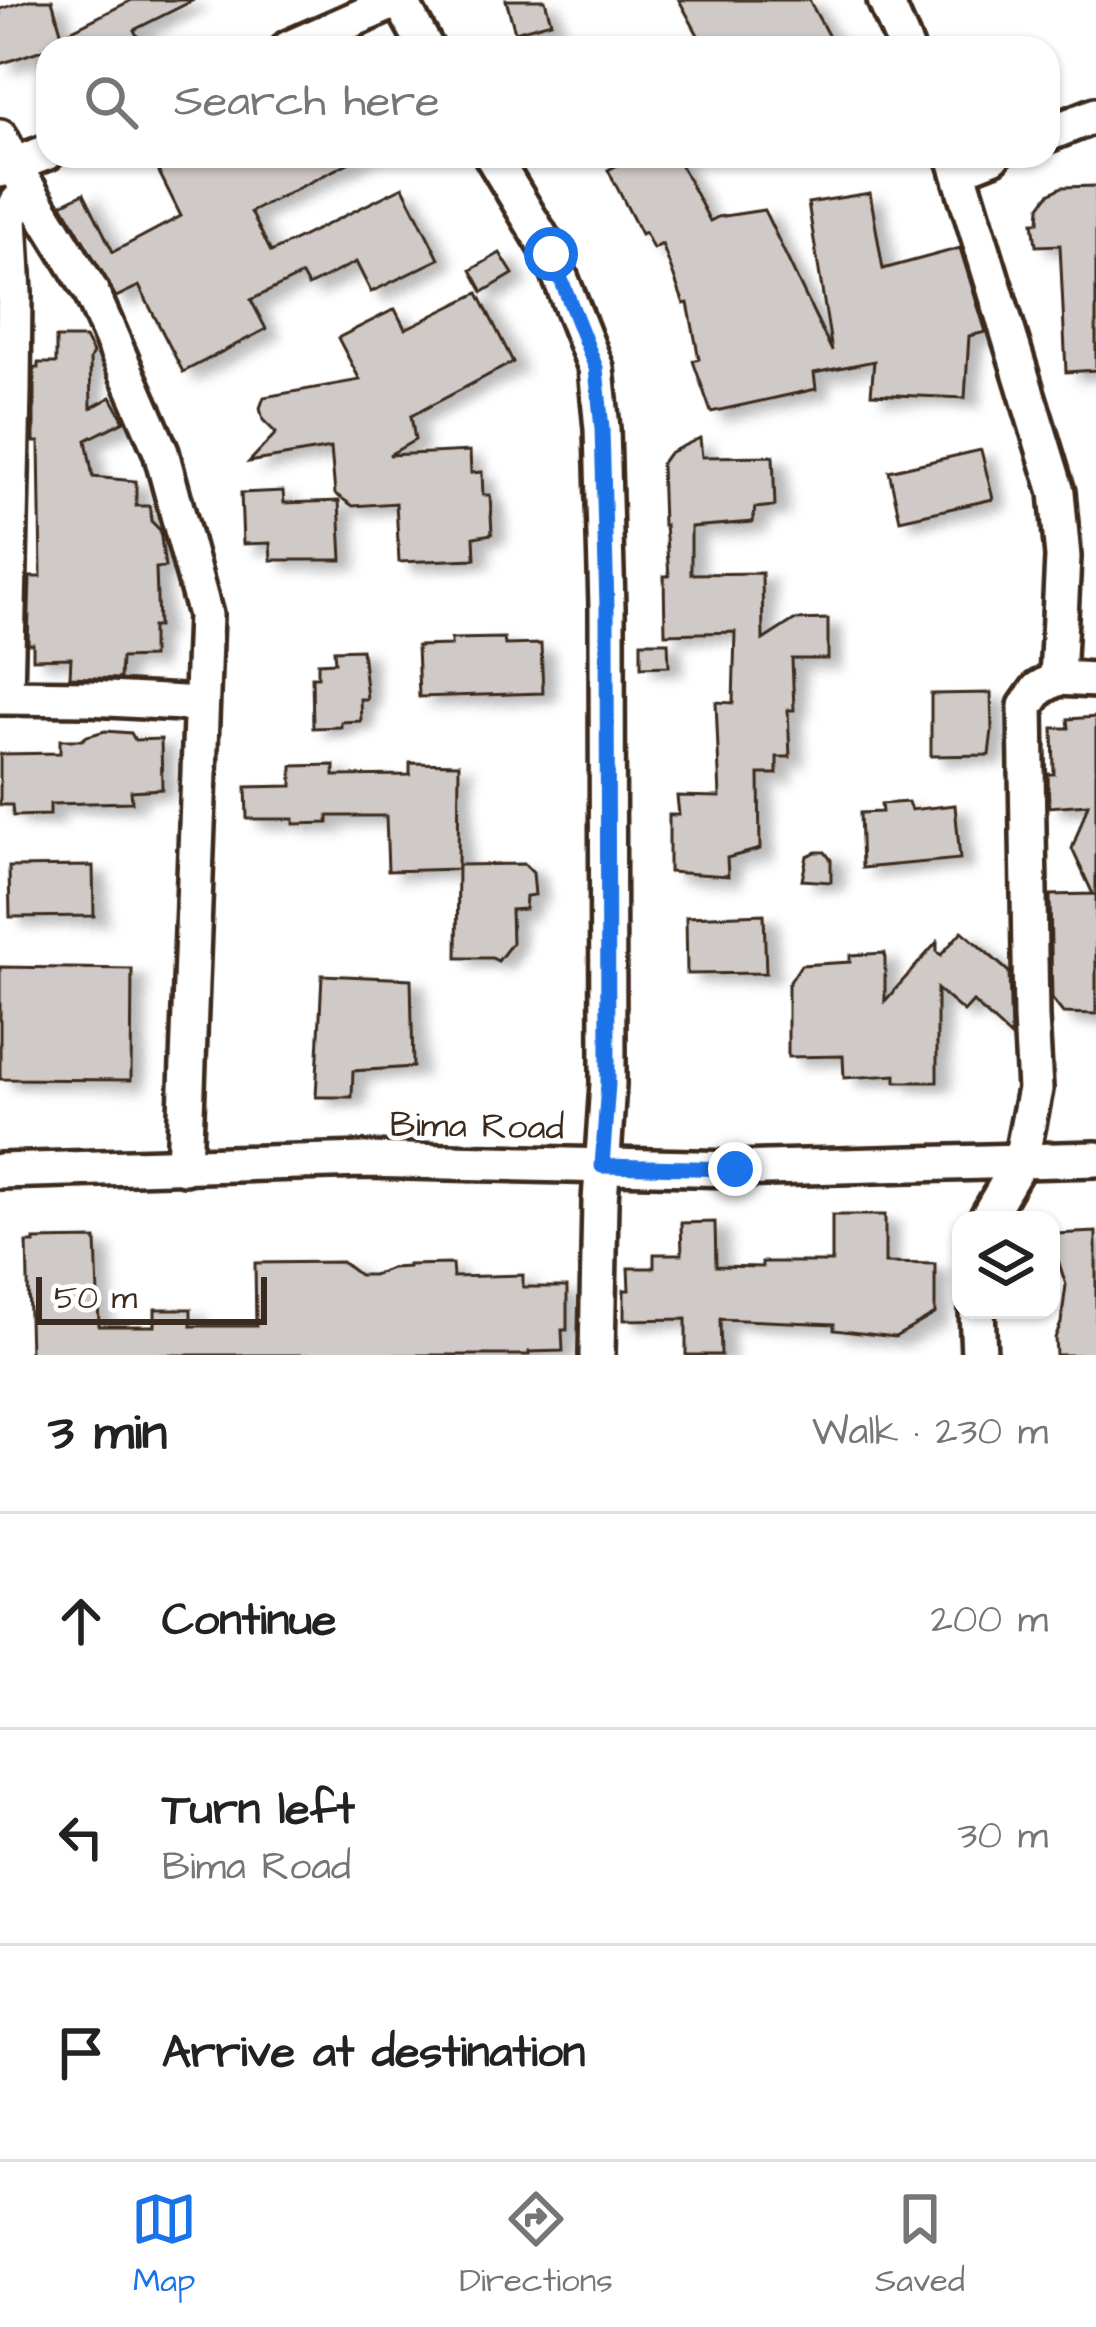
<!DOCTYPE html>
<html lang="en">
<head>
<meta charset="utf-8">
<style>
	:root { --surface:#fff; --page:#f2f2f2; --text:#222; --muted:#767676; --line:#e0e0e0; --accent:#1a73e8 }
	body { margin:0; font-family:"Architects Daughter",sans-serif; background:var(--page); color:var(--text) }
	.controls { position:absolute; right:36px; bottom:36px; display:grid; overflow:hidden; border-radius:24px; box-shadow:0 3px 9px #0004 }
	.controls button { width:108px; height:108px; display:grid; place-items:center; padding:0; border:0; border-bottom:3px solid var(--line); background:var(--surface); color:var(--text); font:60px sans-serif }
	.scale { position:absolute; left:36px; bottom:30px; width:231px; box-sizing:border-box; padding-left:12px; border:6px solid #3b2a1e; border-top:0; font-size:33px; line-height:42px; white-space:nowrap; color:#3b2a1e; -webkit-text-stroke:9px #fff; paint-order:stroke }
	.stop { position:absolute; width:36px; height:36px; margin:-27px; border:9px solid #1a73e8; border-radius:50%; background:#fff }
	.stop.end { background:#1a73e8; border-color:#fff; box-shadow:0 3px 12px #0008 }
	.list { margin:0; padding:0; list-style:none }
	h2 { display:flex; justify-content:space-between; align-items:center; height:156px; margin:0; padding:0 48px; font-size:51px }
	h2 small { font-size:39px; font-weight:400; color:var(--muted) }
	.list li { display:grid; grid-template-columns:78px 1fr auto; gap:36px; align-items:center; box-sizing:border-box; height:216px; padding:0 48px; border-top:3px solid var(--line) }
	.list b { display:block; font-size:45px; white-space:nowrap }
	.list p { margin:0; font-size:39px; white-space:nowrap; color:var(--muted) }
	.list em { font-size:39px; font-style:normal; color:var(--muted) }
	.icon { flex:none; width:66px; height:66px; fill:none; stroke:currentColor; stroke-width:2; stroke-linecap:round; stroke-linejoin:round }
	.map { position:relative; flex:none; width:1096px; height:1355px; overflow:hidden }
	.search { position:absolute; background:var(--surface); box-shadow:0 3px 9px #0004; left:36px; right:36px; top:36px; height:132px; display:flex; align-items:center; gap:30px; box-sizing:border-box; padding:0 42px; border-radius:36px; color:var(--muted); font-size:45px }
	.sheet { height:804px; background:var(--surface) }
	nav { display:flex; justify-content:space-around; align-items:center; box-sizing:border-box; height:168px; border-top:3px solid var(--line); background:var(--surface); font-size:33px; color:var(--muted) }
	nav a { display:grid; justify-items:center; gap:6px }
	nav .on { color:var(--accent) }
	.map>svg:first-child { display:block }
</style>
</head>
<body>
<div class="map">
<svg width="1096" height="1355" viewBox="0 0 1096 1355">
	<defs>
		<filter id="shadow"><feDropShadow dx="13" dy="8" stdDeviation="6" flood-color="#0004"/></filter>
	</defs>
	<rect width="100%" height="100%" fill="#fff"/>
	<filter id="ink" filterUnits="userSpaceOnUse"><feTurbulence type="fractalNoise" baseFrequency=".00833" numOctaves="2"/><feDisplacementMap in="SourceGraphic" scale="24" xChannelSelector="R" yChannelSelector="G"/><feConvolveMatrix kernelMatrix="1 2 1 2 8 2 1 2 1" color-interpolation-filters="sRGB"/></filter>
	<g filter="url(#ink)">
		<!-- building -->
		<g fill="#cfcac7" stroke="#3b2a1e" stroke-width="3" filter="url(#shadow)">
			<polygon points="29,0 52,0 62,35 132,0 194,0 134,30 143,48 48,48 0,64 0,9"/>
			<polygon points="506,0 545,0 551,22 515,32"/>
			<polygon points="679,0 809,0 835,48 705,48"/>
			<polygon points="151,156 362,156 251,212 271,252 403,187 439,259 371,292 356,262 308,286 302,275 251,300 266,329 183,372 139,286 116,297 62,204 84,193 113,252 181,216"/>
			<polygon points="635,156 676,156 710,221 718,217 764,210 832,351 808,203 870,193 883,269 960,248 986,332 969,336 965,398 871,394 874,361 814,373 816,389 711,412 693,361 699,359 688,303 684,304 662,244 653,249 645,232 641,234 608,170"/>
			<polygon points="1096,186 1096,370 1066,372 1060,245 1036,246 1033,222 1039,222 1040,206 1049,194 1062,187"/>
			<polygon points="500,253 513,274 483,292 471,270"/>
			<polygon points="478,293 513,362 411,416 415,440 389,455 470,451 471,473 482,472 483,495 490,495 492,534 474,537 475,559 399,562 396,503 353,506 335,494 331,448 249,462 276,433 263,420 260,408 264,397 360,380 338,338 395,309 405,329"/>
			<polygon points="56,338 85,338 93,353 90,359 91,408 111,397 124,421 86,440 93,477 136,481 136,506 150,506 151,521 160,530 165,567 156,568 158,627 152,627 152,657 121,658 120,679 70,677 71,658 33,659 33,644 28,644 30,577 41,577 39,442 34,442 34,368 38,368 38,363 56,363"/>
			<polygon points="700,438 702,457 773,456 775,506 755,508 753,522 691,527 691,574 762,573 763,640 794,620 828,619 828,659 792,659 794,710 788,710 790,757 777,757 777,774 759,774 760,849 727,858 728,876 669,872 669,815 679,815 677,796 720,797 716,702 733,703 735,632 665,634 664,576 669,576 665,525 663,525 661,464 669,453"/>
			<polygon points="981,450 993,499 900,520 889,471"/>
			<polygon points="283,491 284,503 339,501 342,560 271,560 270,543 243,544 241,493"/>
			<polygon points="504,638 505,645 541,644 543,693 419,697 417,646 451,645 451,639"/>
			<polygon points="641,642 668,642 669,666 641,667"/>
			<polygon points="362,649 367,699 360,699 361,721 341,722 341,727 313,728 312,677 318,677 318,663 335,662 334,650"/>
			<polygon points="991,693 992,730 989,755 931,756 931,694"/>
			<polygon points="1096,717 1096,1014 1063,1013 1052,999 1050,895 1093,894 1072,849 1088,804 1049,807 1048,774 1054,774 1053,728 1069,728 1068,719"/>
			<polygon points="105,731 131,733 135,740 161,739 162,789 131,791 132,802 50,804 50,815 13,816 12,805 0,805 0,754 60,753 60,740 82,740 87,736"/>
			<polygon points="410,763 459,764 458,869 388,871 386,816 328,816 328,823 294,824 294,819 247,819 246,787 292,786 292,766 334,765 334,776 410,775"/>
			<polygon points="908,802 911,810 955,805 960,859 862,868 860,813 882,812 881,804"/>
			<polygon points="816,852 825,852 831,860 831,882 802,880 807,856"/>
			<polygon points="524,864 533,873 535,895 526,896 525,909 511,910 512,943 498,961 492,958 457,958 458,865"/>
			<polygon points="93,866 94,916 10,917 9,867"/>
			<polygon points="764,914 766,973 687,974 686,917"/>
			<polygon points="962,931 1009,972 1011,1037 973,1002 964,1012 937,989 937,1082 896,1082 896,1075 844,1078 843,1056 788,1057 788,985 801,965 850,962 850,955 885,953 885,1001 937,942 937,952 941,955"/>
			<polygon points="0,967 132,969 131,1080 0,1079"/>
			<polygon points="322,975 411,979 413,1067 353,1071 352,1097 316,1097"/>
			<polygon points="832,1215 885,1215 885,1263 935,1264 935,1314 895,1337 834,1330 834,1324 720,1319 721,1355 686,1355 686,1319 624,1320 624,1290 629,1290 628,1268 654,1268 654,1254 682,1254 681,1223 715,1222 716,1266 762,1267 762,1262 832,1262"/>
			<polygon points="1096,1232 1096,1355 1056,1355 1055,1338 1061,1323 1066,1285 1056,1254 1056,1234"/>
			<polygon points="96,1239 99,1326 155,1326 155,1309 191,1309 191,1326 256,1326 255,1263 342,1262 359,1275 373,1275 391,1268 408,1267 408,1265 452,1264 453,1277 523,1275 523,1287 567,1287 567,1330 562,1330 563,1351 529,1352 529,1355 30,1355 27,1243 34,1243 34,1240"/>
		</g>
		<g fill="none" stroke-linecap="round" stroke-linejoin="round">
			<!-- minor casing -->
			<g stroke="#3b2a1e" stroke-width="42">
				<g id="minor">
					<polyline points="400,0 426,48"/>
					<polyline points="885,0 906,48"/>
					<polyline points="289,48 398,0"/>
					<polyline points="1048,134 1096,115"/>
					<polyline points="0,137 14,166 91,291 161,452 205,615 184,1167"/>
					<polyline points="492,156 551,254 596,368 602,429 607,607 608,1084 600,1201 597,1355"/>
					<polyline points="954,156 1057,492 1063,557 1057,678 1038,689 1026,706 1031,1018 1035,1089 1021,1160 986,1220"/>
					<polyline points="960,169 993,156"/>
					<polyline points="0,170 48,152"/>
					<polyline points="1057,678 1096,680"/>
					<polyline points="6,695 13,391 14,293 10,219 17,203 29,190"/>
					<polyline points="0,697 89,698 201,704"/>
					<polyline points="0,1171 364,1160 735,1169 1096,1159"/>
					<polyline points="977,1310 979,1355"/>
				</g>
			</g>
			<!-- minor -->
			<use href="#minor" stroke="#fff" stroke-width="33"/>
		</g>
	</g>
	<g fill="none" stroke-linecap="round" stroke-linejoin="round" filter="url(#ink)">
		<!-- route -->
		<polyline stroke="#1a73e8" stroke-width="15" points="551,254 596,368 602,429 607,607 608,1084 602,1166 735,1169"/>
	</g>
	<g text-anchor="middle" stroke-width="9" stroke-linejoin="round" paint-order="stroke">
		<!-- street labels -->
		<g font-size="36" fill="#3b2a1e" stroke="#fff">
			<text transform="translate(477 1124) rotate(1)" y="13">Bima Road</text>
		</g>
	</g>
</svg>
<div class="controls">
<button><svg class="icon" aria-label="layers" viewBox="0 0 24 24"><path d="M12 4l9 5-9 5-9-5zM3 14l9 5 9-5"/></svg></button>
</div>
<div class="scale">50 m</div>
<div class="stop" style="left:551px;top:254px"></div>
<div class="stop end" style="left:735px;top:1169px"></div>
<div class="search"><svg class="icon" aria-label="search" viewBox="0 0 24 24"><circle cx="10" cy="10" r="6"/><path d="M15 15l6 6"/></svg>Search here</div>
</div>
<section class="sheet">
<h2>3 min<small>Walk · 230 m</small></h2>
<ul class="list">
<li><svg class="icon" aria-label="ahead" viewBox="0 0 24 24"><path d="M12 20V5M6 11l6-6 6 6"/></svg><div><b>Continue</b></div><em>200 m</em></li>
<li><svg class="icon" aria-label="left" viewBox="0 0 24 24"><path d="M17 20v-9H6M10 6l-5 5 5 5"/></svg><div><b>Turn left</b><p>Bima Road</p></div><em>30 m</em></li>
<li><svg class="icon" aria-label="arrive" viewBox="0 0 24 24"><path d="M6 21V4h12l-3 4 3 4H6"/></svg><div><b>Arrive at destination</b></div></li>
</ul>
</section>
<nav>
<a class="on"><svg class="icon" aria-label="map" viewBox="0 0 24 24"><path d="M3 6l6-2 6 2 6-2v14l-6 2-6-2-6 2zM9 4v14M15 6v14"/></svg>Map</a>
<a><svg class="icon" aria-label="directions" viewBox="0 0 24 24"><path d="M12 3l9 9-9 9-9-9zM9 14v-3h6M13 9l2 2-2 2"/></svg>Directions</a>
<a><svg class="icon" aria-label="saved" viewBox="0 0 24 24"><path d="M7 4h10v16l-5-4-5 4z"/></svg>Saved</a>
</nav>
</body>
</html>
